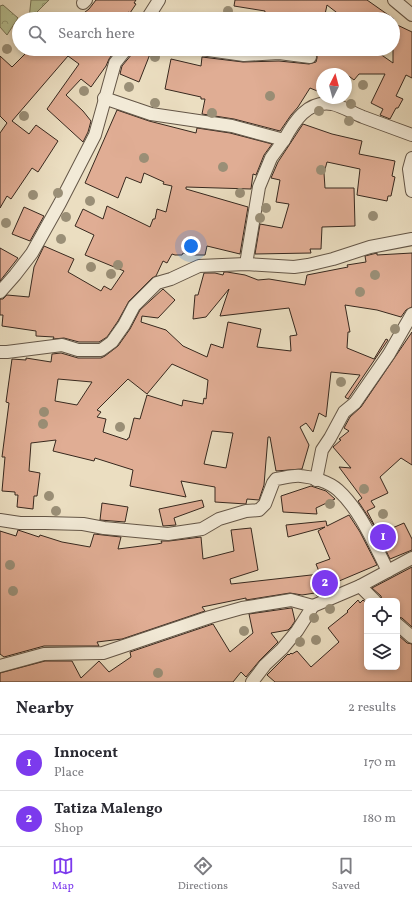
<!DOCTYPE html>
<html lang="en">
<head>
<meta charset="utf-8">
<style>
	:root { --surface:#fff; --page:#f2f2f3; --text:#2b2b33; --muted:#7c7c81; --line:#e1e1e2; --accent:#7c3aed }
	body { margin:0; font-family:Vollkorn,serif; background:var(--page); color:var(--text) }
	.controls { position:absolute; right:12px; bottom:12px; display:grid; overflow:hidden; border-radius:6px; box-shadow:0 2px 6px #0003 }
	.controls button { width:36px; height:36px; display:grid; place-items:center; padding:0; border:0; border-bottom:1px solid var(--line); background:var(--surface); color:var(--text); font:20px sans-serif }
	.compass { position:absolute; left:316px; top:68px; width:36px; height:36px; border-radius:50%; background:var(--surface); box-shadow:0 2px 6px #0003; rotate:6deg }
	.you { position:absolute; left:191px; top:246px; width:14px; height:14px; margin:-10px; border:3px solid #fff; border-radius:50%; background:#1a73e8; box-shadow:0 0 0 6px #1a73e833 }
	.badge { display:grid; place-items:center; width:26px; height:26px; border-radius:50%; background:var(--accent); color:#fff; font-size:13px; font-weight:700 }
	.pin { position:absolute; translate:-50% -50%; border:2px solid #fff; box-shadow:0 1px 4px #0006 }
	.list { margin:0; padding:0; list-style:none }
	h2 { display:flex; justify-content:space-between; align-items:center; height:52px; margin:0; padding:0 16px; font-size:17px }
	h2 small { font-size:13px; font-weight:400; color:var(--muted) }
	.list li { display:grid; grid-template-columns:26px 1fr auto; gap:12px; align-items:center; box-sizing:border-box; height:56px; padding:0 16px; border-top:1px solid var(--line) }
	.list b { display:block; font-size:15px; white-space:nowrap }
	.list p { margin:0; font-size:13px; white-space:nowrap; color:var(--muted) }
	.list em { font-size:13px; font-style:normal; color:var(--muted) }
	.icon { flex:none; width:22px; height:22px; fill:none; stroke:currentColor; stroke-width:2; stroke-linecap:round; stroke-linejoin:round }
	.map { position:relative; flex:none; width:412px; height:682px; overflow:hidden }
	.search { position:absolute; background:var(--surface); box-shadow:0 2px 6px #0003; left:12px; right:12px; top:12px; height:44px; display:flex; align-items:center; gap:10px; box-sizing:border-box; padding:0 14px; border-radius:22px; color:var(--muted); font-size:15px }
	.sheet { height:164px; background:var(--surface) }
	nav { display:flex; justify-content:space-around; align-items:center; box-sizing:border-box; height:56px; border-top:1px solid var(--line); background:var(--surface); font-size:11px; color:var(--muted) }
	nav a { display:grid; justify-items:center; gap:2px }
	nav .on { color:var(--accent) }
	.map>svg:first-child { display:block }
</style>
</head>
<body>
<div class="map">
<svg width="412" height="682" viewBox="0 0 412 682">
	<defs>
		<pattern id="forest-crowns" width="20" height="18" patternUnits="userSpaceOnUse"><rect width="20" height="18" fill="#b7c193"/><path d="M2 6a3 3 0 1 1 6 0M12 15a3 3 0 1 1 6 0" fill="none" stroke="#969d77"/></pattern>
	</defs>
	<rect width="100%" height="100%" fill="#ebdec1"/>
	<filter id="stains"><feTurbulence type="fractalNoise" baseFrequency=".005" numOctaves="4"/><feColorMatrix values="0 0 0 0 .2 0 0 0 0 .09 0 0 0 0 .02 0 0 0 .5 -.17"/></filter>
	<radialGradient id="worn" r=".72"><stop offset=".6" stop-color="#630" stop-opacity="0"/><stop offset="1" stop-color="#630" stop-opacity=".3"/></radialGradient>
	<!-- forest -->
	<g fill="url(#forest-crowns)" stroke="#777458">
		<polygon points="31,0 49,0 30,19 29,19"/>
		<polygon points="3,5 18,18 7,35 0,27 0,6"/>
	</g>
	<!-- building -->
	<g fill="#e0ad94" stroke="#37281e" fill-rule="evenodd">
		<polygon points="96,0 136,0 134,3 136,4 130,13 128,12 123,19 76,19 89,9"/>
		<polygon points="235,0 367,0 394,19 345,19 327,5 324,19 296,19 286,17 285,19 264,19 265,11 234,6"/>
		<polygon points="393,23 412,32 412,78 406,75 396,96 403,99 398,108 396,108 390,119 380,115 383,109 371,103 385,74 359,74 354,80 346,74 322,74 322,93 310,88 298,107 291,115 280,131 234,119 202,114 205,99 201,99 201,97 165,89 171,59 201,66 202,57 243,62 279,61 309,64 316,62 317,58 317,54 314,51 307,49 373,49 393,63"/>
		<polygon points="30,49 116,49 109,59 106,66 91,87 81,79 66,95 83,111 91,121 88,132 83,142 47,109 79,64 68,56 12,121 29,134 36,125 58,141 38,172 32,168 11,199 7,196 0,208 0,133 7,123 0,116 0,56 12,67"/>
		<polygon points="133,49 152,49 139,82 120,74 122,66 132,54"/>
		<polygon points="117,110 149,121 196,133 197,128 230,133 272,144 264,155 256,175 253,174 251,189 186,187 186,189 248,207 240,254 207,246 205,255 191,255 183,253 182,255 175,255 172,254 167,263 163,261 156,276 152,278 129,301 118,321 107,337 99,342 79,342 64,338 53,339 54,337 36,336 36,331 2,326 3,315 0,315 0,299 3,299 7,295 29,297 34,267 44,246 74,259 68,272 101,291 104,286 111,290 124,271 85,255 94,235 75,226 83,209 103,219 107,206 150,227 153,219 155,219 157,209 166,212 172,186 163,184 164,182 144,173 141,183 126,177 118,198 85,183"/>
		<polygon points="303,124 332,134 362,141 359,154 395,161 392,176 395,177 391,196 388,196 387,201 357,195 360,169 327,162 324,173 325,188 354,188 355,226 322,227 321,249 310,249 311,253 255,254 260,224 282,228 289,204 276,202 280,180 271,178 278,162"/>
		<polygon points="24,207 44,216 30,241 12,234"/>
		<polygon points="0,248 18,258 0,281"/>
		<path d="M 377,253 L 377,255 L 412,253 L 412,307 L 406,310 L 401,317 L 377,310 L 345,305 L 350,332 L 348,332 L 347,348 L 374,359 L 386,339 L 388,340 L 348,399 L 345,397 L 360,375 L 331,372 L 326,417 L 319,413 L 313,432 L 306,423 L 300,427 L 309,445 L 302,469 L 276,471 L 270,437 L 268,437 L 264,485 L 259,500 L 247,499 L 246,504 L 215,502 L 215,487 L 181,481 L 186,497 L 130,486 L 133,470 L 95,458 L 94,461 L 53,451 L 56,440 L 31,443 L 29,471 L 40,473 L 37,496 L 34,496 L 33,509 L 17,507 L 18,495 L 15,495 L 15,492 L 2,491 L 5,457 L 2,457 L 9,403 L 6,402 L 12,359 L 26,360 L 26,358 L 51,362 L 52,354 L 61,353 L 78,358 L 101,358 L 105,356 L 118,346 L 130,329 L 140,310 L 163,289 L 175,300 L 158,318 L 142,316 L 141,322 L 166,330 L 183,346 L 207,357 L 211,344 L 223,348 L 228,322 L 261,329 L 257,347 L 291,351 L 290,336 L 297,335 L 289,308 L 220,316 L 229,289 L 206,317 L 193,319 L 195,295 L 198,295 L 204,273 L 215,273 L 223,275 L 224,272 L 227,272 L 245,275 L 258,280 L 269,279 L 305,285 L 307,275 L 348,267 L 347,265 L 366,262 L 365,256 ZM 172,364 L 208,380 L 206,399 L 204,398 L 203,404 L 183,400 L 182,406 L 147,395 L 140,419 L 134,418 L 129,438 L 128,438 L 127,440 L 103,432 L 106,419 L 97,417 L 101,412 L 97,410 L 128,379 L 147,394 ZM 58,379 L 92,382 L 77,405 L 55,401 ZM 212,431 L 233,433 L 226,468 L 204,464 Z"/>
		<polygon points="412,332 412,465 401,458 380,477 388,493 371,501 375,507 367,511 378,532 388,526 390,529 404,523 412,539 412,550 390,559 373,524 358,501 362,498 339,467 351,468 333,447 341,440 339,439 349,431 344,428 350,417 361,407"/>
		<polygon points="311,486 326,491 335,499 316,508 317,514 283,512 281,496"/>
		<polygon points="202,500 204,507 174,518 176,525 163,526 159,509"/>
		<polygon points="102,503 128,507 125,522 100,520"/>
		<polygon points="349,515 360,532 377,565 332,584 334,589 317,596 315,593 302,595 290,593 246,600 246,598 202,607 205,611 122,639 97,642 99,646 44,646 4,657 0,654 0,531 16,536 18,530 39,537 40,535 62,542 90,547 94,534 121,537 118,549 157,544 162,543 161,541 169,541 201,537 203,559 234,551 231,530 251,528 258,570 230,579 231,584 320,574 316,564 330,559 318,531 325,527 288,537 286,525 326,521 327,526"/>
		<polygon points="412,567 412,627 402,618 397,617 397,601 382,601 381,596 372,588"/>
		<polygon points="358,600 360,603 363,600 367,604 367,667 397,667 397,634 407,643 412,644 412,682 275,682 267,675 288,654 289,655 291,653 292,654 297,651 311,667 339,642 328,628 348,612 347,611"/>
		<polygon points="291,608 292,608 295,621 291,627 288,630 271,633 278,642 260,660 246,677 241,672 233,682 0,682 0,673 45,661 72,661 81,678 99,661 109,672 131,657 130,652 213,624 230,652 253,633 249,614"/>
	</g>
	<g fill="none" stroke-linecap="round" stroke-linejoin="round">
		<!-- minor casing -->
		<g stroke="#645647" stroke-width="14">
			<g id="minor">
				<polyline points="394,0 412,15"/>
				<polyline points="83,3 86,0"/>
				<polyline points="147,19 159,0"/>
				<polyline points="201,49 244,55 279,53 310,57"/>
				<path d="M 104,98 L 151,114 L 232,126 L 284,140 C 294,122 307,100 332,104 C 342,106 353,113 363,117 C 379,123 396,129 412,135"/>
				<polyline points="412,158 409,169 412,191"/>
				<polyline points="246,264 259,187 271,158 284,140"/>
				<polyline points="0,292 15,275 32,253 60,203 95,135 115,63 126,49"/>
				<polyline points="0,352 7,352 62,345 78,350 101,350 112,342 124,325 134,306 157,283 171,279 199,266 246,264 294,267 308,265 333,259 370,247 412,239"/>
				<polyline points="316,480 322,450 330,438 344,412 355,403 389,354 412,314"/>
				<path d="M 0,520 L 20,523 L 45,523 L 83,524 L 104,528 L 168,534 L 202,529 L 219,519 L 246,511 L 259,510 L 265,504 L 273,483 L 276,479 C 284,478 293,475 301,476 C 313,477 329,482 338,490 C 361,511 374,544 388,571"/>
				<polyline points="360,586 375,601"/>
				<polyline points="397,624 412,637"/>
				<polyline points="0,666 44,654 103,653 210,617 242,608 291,600 313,606"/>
				<polyline points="252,682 265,665 282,649 297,631 313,606 360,586 412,558"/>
			</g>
		</g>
		<!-- minor -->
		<use href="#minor" stroke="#f2ead7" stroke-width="12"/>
	</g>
	<!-- trees -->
	<g fill="#9a8f77">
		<circle cx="228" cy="11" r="5"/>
		<circle cx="7" cy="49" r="5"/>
		<circle cx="155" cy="57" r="5"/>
		<circle cx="363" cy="85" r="5"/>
		<circle cx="129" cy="87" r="5"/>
		<circle cx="84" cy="91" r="5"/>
		<circle cx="270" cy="96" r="5"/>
		<circle cx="155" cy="103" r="5"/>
		<circle cx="351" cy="104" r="5"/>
		<circle cx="319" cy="111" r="5"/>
		<circle cx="212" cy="113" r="5"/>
		<circle cx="24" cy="116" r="5"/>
		<circle cx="349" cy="121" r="5"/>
		<circle cx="144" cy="158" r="5"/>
		<circle cx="223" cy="167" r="5"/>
		<circle cx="321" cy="170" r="5"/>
		<circle cx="58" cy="193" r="5"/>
		<circle cx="240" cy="193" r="5"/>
		<circle cx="33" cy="195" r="5"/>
		<circle cx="90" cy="201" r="5"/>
		<circle cx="266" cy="208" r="5"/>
		<circle cx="373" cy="216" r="5"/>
		<circle cx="66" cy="217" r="5"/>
		<circle cx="260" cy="218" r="5"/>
		<circle cx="6" cy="223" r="5"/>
		<circle cx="61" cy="239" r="5"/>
		<circle cx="118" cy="265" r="5"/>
		<circle cx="91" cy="267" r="5"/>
		<circle cx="111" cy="274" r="5"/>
		<circle cx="375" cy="275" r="5"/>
		<circle cx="360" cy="292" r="5"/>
		<circle cx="395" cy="329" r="5"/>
		<circle cx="341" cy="382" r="5"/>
		<circle cx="44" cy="412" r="5"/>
		<circle cx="43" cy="424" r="5"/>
		<circle cx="120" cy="427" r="5"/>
		<circle cx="364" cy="489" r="5"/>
		<circle cx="49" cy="496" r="5"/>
		<circle cx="330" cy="504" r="5"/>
		<circle cx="56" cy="511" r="5"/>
		<circle cx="383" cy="514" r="5"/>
		<circle cx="10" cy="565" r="5"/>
		<circle cx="13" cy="591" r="5"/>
		<circle cx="330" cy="609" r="5"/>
		<circle cx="314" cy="618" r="5"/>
		<circle cx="244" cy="631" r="5"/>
		<circle cx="316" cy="640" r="5"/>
		<circle cx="300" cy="642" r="5"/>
		<circle cx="158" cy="673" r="5"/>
	</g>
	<rect width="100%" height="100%" filter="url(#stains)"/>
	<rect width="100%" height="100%" fill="url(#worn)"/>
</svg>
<div class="controls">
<button><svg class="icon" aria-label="locate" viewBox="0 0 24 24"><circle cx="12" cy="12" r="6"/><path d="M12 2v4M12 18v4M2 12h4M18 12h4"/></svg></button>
<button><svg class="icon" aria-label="layers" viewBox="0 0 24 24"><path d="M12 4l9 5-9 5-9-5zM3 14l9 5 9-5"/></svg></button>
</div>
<svg class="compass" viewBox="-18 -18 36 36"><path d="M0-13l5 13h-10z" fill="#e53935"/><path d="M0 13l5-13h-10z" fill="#7c7c81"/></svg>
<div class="you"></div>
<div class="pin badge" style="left:383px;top:537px">1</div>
<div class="pin badge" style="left:325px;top:583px">2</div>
<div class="search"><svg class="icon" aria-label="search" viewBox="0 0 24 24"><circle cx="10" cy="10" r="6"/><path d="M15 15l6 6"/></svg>Search here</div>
</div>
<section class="sheet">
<h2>Nearby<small>2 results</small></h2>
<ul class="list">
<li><span class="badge">1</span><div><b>Innocent</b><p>Place</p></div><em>170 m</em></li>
<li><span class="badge">2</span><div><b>Tatiza Malengo</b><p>Shop</p></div><em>180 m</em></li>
</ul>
</section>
<nav>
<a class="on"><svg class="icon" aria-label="map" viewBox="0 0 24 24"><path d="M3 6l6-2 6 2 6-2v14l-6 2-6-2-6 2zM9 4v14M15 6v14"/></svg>Map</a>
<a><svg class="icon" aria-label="directions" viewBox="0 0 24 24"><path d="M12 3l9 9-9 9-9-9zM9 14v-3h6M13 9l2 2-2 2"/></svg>Directions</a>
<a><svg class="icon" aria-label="saved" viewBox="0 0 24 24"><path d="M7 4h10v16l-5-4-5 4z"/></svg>Saved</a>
</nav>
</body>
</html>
